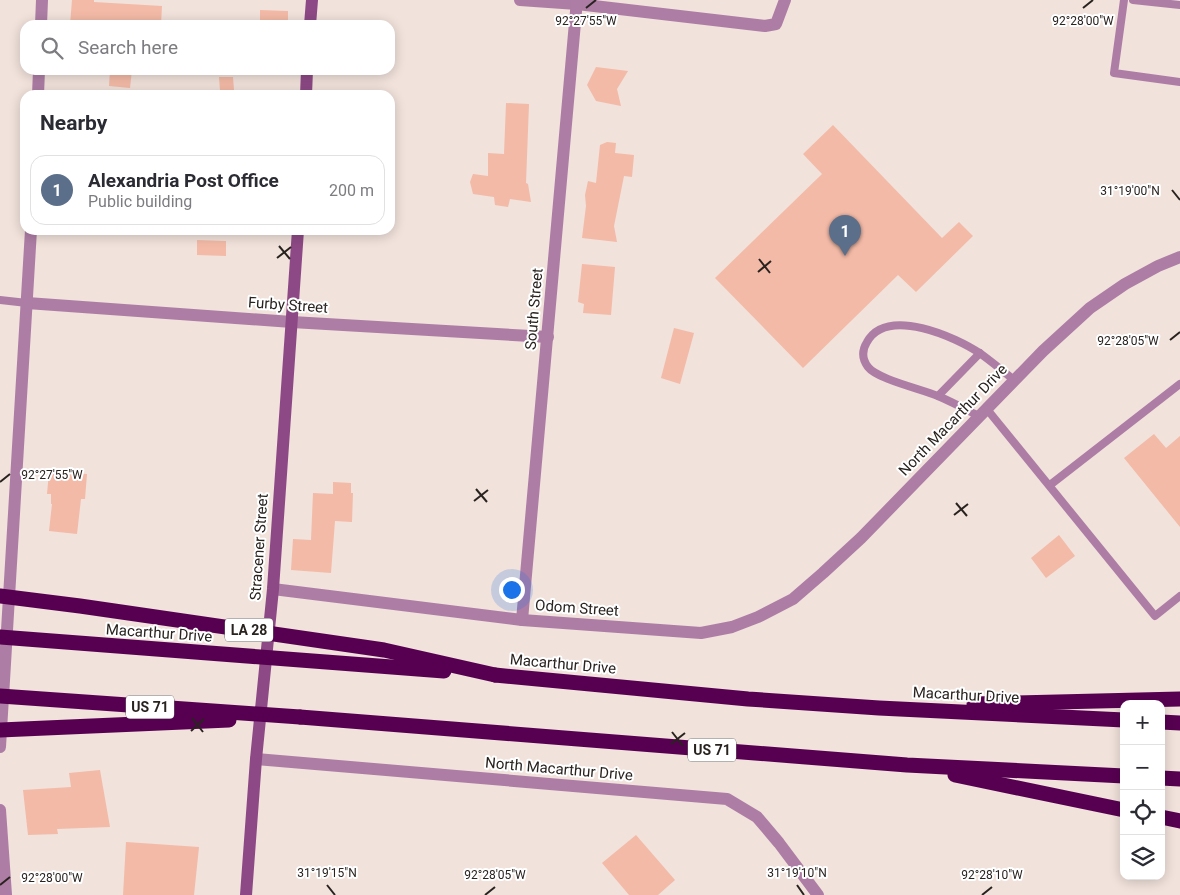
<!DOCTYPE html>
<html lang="en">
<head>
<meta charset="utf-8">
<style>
	:root { --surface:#fff; --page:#f7f7f7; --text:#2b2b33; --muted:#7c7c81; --line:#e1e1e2; --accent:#654dc6 }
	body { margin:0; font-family:Roboto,sans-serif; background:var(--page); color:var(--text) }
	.controls { position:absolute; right:15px; bottom:15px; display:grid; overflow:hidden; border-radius:10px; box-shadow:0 2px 12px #0003 }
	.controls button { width:45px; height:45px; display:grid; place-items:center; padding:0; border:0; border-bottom:1px solid var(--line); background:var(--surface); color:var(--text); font:25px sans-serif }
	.you { position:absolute; left:511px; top:589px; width:18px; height:18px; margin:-12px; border:4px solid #fff; border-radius:50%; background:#1a73e8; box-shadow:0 0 0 8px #1a73e833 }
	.badge { display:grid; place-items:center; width:32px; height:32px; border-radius:50%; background:var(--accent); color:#fff; font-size:16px; font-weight:700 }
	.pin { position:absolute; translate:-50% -41px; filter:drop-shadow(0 1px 2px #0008) }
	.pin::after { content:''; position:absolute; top:26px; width:18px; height:15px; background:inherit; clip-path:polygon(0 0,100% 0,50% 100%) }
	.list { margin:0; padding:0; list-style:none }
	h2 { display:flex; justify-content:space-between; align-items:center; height:65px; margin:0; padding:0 20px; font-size:21px }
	h2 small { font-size:16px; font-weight:400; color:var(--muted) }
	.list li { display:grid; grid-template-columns:32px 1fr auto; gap:15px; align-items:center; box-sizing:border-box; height:70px; margin:0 10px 10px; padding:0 10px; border:1px solid var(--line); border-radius:15px }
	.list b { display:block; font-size:19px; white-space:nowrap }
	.list p { margin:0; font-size:16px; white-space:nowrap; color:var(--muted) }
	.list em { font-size:16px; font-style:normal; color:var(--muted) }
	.icon { flex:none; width:28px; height:28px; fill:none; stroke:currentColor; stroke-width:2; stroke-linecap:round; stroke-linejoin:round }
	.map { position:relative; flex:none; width:1180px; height:895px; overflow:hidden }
	.search { position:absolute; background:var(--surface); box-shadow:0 2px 12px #0003; left:20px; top:20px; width:375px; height:55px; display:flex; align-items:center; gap:12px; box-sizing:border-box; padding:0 18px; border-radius:15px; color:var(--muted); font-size:19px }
	.panel { position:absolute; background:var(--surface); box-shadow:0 2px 12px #0003; left:20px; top:90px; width:375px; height:145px; border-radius:15px }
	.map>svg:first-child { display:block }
</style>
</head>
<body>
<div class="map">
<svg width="1180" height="895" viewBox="0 0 1180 895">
	<rect width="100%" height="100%" fill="#f1e2db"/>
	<!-- building -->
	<g fill="#f3baa7">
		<polygon points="72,0 94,0 94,2 162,6 161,25 70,25"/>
		<polygon points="260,10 288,11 288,25 260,25"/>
		<polygon points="596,67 628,71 617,89 621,106 596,101 587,85"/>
		<polygon points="110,70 132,70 130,88 109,86"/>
		<polygon points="219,77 233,77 234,90 220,91"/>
		<polygon points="506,103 529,104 526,183 528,184 531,202 510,199 508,207 495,205 494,197 473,194 470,182 473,174 488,176 488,153 504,154"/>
		<polygon points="833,125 942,238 959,222 973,236 916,292 898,275 803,368 715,278 822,174 803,154"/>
		<polygon points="607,142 616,143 615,153 634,155 632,177 624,176 614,226 617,242 582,238 586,206 585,195 588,181 596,183 600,145"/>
		<polygon points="197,240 226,241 226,256 197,255"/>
		<polygon points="582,264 615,267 611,315 583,313 584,304 578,302"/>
		<polygon points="674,328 694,333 680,384 661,378"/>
		<polygon points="1154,434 1166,448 1180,436 1180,527 1124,458"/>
		<polygon points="49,472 87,474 85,499 81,499 77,534 49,531 52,504 51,504 51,494 47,494"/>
		<polygon points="333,482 351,483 351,493 353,493 352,522 335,521 331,573 291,570 293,539 311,540 313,493 333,494"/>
		<polygon points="1059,535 1075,556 1046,578 1031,558"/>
		<polygon points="100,770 110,827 57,829 58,834 28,835 23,790 71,787 69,773"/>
		<polygon points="636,835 675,880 658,895 629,895 602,863"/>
		<polygon points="126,842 199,847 194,895 123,895"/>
	</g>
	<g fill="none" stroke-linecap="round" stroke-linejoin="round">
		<!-- lane -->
		<g stroke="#ad7da5" stroke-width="8">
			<polyline points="1124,0 1114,73 1180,82"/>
			<polyline points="1133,0 1180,5"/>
			<polyline points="0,300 27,303"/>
			<polyline points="938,396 980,353"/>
			<polyline points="986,408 1155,616 1180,596"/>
			<path d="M 979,416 C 965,409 952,402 938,396 C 921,389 877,379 868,367 C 862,359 862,350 867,342 C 887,306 956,337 981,354 C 992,362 1003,371 1014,380"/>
			<polyline points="1050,485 1180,384"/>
		</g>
		<!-- street -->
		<g stroke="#ad7da5" stroke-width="12">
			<polyline points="520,0 577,4 765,26 776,24 785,0"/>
			<polyline points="41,25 42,0"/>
			<polyline points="38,95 39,70"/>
			<polyline points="27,303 292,322 548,337"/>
			<polyline points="273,589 522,620 701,633 732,627 758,617 793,599 823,573 861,538 1043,351 1090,308 1125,284 1158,266 1180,257"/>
			<polyline points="522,620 577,0"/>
			<polyline points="0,747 31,230"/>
			<polyline points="256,759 727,799 757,817 779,843 818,895"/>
			<polyline points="0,810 6,895"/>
		</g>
		<!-- secondary -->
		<g stroke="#8d4985" stroke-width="12">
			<polyline points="310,25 312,0"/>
			<polyline points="306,95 307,70"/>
			<polyline points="246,895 256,759 273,589 298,230"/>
		</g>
		<!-- highway -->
		<g stroke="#570051" stroke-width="15">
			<polyline points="495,675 748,699 879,708 1124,720"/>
			<polyline points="974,704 1180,699"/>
			<polyline points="300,717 907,765 1124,776"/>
			<polyline points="1161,722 1180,723"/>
			<polyline points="955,775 1124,810"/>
			<polyline points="1161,778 1180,779"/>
			<polyline points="1161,817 1180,821"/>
		</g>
		<!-- highway-bridge -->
		<g stroke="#570051" stroke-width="15">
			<polyline points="0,596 80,606 384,650 495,675"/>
			<polyline points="0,637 444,671"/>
			<polyline points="0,696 300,717"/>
			<polyline points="0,730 229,720"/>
		</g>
	</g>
	<!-- ticks -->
	<path fill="none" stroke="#292320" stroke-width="2" d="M 586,8 L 596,0M 1083,8 L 1093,0M 1172,190 L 1180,200M 279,246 L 290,259M 277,258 L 291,247M 759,259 L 770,273M 758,272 L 771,261M 1170,340 L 1180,332M 0,482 L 10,474M 476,489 L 487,502M 474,501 L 488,490M 956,503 L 967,516M 954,515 L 968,504M 192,718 L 203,732M 191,731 L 204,719M 672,732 L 683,746M 671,744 L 685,733M 0,885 L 10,877M 327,885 L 335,895M 797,885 L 804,895M 485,895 L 495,887M 982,895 L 992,887"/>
	<g text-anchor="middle" stroke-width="4" stroke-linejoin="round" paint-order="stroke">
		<!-- shield labels -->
		<g fill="#fff" stroke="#696563" stroke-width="1">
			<rect x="225" y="618.5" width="48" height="23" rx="4"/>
			<rect x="126" y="695.5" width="48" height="23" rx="4"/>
			<rect x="688" y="738.5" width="48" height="23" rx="4"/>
		</g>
		<g font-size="14" font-weight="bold" fill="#292320">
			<text x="249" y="635">LA 28</text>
			<text x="150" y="712">US 71</text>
			<text x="712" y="755">US 71</text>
		</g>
		<!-- street labels -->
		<g font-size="15" fill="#292320" stroke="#fff">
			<text transform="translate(288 305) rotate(4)" y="5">Furby Street</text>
			<text transform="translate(534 309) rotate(-85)" y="5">South Street</text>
			<text transform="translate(953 420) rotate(-46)" y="5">North Macarthur Drive</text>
			<text transform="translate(259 547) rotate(-86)" y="5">Stracener Street</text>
			<text transform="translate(577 608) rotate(4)" y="5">Odom Street</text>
			<text transform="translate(159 633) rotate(4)" y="5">Macarthur Drive</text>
			<text transform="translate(563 664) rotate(5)" y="5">Macarthur Drive</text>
			<text transform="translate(966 695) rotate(3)" y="5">Macarthur Drive</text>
			<text transform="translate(559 769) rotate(5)" y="5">North Macarthur Drive</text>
		</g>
	</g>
	<g font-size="12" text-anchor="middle" fill="#292320" stroke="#fff" stroke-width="4" stroke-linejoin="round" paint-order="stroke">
		<text x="586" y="25">92°27'55"W</text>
		<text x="1083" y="25">92°28'00"W</text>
		<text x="1130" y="195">31°19'00"N</text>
		<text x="1128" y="345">92°28'05"W</text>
		<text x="52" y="479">92°27'55"W</text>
		<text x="327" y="877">31°19'15"N</text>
		<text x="797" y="877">31°19'10"N</text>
		<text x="495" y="879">92°28'05"W</text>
		<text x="992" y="879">92°28'10"W</text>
		<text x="52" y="882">92°28'00"W</text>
	</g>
</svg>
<div class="controls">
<button>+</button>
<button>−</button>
<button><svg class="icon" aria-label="locate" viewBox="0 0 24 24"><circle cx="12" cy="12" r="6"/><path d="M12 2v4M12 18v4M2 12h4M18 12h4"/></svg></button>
<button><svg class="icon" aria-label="layers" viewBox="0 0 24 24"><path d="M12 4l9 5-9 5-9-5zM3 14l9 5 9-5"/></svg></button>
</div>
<div class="you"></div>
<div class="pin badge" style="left:845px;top:256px;background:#5c6f8a">1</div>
<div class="search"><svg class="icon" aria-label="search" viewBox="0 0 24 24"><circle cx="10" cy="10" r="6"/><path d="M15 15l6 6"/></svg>Search here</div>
<section class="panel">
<h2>Nearby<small></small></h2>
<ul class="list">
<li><span class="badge" style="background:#5c6f8a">1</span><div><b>Alexandria Post Office</b><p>Public building</p></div><em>200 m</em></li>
</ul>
</section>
</div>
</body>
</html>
